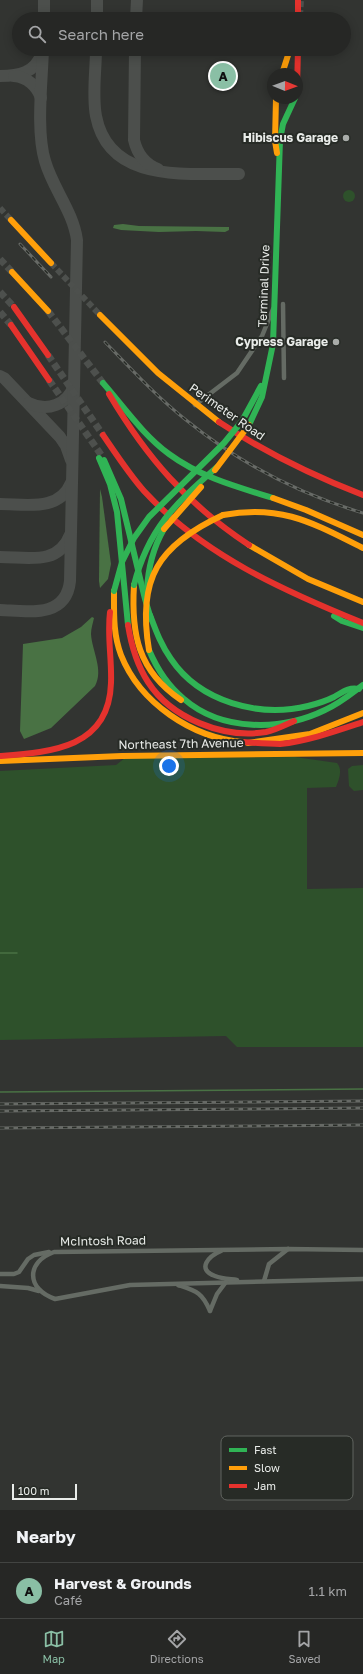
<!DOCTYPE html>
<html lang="en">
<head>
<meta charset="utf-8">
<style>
	:root { --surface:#262725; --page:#2e2f2d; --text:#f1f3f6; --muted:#a4a5a7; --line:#424442; --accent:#8abfa5 }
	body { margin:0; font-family:"Golos Text",sans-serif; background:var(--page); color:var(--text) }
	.compass { position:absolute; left:267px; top:68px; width:36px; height:36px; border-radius:50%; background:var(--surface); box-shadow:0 2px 10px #0003; rotate:91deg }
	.scale { position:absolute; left:12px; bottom:10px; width:65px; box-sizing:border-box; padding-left:4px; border:2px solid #e9ece9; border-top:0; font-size:11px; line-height:14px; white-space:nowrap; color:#e9ece9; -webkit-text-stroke:3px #272b26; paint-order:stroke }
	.you { position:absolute; left:169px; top:766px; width:14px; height:14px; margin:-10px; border:3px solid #fff; border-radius:50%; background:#1a73e8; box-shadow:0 0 0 6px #1a73e833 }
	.badge { display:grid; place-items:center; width:26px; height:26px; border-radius:50%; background:var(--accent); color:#111; font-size:13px; font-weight:700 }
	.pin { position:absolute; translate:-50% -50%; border:2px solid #fff; box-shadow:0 1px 4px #0006 }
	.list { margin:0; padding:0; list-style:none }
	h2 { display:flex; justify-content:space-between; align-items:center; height:52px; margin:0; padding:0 16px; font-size:17px }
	h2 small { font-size:13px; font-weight:400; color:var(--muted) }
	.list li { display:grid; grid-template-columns:26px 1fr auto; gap:12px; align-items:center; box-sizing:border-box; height:56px; padding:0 16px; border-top:1px solid var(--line) }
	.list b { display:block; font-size:15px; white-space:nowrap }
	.list p { margin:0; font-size:13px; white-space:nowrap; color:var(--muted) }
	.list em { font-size:13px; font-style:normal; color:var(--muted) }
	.icon { flex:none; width:22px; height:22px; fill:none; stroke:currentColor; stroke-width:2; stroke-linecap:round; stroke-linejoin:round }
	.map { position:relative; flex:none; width:363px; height:1510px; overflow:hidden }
	.search { position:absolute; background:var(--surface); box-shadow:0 2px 10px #0003; left:12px; right:12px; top:12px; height:44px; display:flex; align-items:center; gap:10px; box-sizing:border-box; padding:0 14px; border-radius:22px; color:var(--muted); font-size:15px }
	.sheet { height:108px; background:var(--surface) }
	nav { display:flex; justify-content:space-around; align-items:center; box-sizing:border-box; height:56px; border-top:1px solid var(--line); background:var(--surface); font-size:11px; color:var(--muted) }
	nav a { display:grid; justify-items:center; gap:2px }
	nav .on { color:var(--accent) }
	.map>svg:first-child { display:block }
</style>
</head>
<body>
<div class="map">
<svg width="363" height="1510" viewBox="0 0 363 1510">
	<rect width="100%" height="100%" fill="#323431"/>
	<!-- green -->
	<g fill="#2e512b">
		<circle cx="349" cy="196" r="6"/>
		<path d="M 295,757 L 337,763 C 343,770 339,779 336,787 L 307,788 L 307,889 L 363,888 L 363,1047 L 237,1047 L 226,1036 L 0,1040 L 0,771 L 116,765 L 125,758 Z"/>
		<polygon points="363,765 363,790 354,791 349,786 348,769 352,766"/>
	</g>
	<!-- water -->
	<g fill="#497244">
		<polygon points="123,224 139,226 227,227 229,227 229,230 225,232 196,231 159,232 121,230 113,228 114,225"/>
		<polygon points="100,489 102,497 111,564 108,579 100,588 99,581"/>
		<path d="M 92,617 L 94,618 C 93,623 91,628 91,634 C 92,651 104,670 95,686 L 51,728 L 24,739 L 20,731 L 23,644 L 62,638 L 81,627 Z"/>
	</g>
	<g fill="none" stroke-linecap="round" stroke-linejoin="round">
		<!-- stream -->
		<g stroke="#497244" stroke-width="1.5">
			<polyline points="0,953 17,953"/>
			<polyline points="0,1092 363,1089"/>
		</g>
		<!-- taxiway -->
		<g stroke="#4c4f4c" stroke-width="12">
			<polyline points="44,19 44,0"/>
			<polyline points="97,19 97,0"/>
			<polyline points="136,19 137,0"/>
			<path d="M 96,49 C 96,70 92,95 96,116 C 109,184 187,173 239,174"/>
			<path d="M 135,49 L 134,140 C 137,153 145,164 158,169"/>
			<path d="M 0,76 C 19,76 35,73 42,53"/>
			<path d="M 14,76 C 27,77 37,86 41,98"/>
			<polyline points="0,376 4,378 60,437 66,446 71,460"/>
			<path d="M 29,403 C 47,412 68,405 74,385"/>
			<path d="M 0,504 C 26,504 59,512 71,483"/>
			<path d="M 0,557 C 27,557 58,566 70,535"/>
			<path d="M 0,610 C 27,611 66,619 70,581 L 77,240 C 73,211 53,189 45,161 C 36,131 42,82 43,49"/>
		</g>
		<!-- secondary-tunnel -->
		<g stroke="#4d504d" stroke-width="6" stroke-dasharray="6 3" stroke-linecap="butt">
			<polyline points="300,16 301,0"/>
			<polyline points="0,208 11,220"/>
			<polyline points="51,263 100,315"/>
		</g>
		<!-- primary-tunnel -->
		<g stroke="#4d504d" stroke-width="7" stroke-dasharray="7 3.5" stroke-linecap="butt">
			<polyline points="0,259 12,272"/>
			<polyline points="0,292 14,307"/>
			<polyline points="48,311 103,383"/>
			<polyline points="0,312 11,325"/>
			<polyline points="48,355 103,435"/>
			<polyline points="49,380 102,456"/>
		</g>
		<!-- street -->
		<g stroke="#656b64" stroke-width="4.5">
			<polyline points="283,304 284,378"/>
			<polyline points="195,405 237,373 262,336 273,309"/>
			<path d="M 363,1250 L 288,1249 L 54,1252 C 26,1262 26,1289 55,1299 L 130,1285 L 363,1279"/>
			<path d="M 221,1251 C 209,1256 196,1269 215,1276 C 222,1279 230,1279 237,1280"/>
			<polyline points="0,1274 14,1274 19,1272 28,1259 34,1255 49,1252"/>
			<polyline points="264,1281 269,1264 288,1249"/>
			<path d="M 178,1285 C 196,1291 202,1292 210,1311"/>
			<polyline points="0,1286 28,1288 39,1291"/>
			<polyline points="210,1311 217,1294 226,1282"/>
		</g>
		<!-- fast -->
		<g stroke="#30b455" stroke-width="6">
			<path d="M 103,383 C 124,407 143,435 169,454 C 200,477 237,487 273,498"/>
			<polyline points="242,421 261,386"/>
			<polyline points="249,425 262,397 273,344 280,140 283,124 295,98"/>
			<polyline points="99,458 110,484 117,512 128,625"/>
			<polyline points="104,460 121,499 145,599 151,619"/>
			<path d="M 147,590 C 148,568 153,548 164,529"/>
			<path d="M 150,615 C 156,631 161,645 171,659 C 200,702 259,718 308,706 C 316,704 326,701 334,697 C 343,692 348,687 359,689"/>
			<polyline points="334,616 342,621 363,628"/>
			<path d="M 149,650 C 157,669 168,686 184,699 C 222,732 282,731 325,710 C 339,704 351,694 363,685"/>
		</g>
		<!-- slow -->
		<g stroke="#ff9f0a" stroke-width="6">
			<polyline points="282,74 290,49"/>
			<polyline points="276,98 275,141 277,153"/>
			<polyline points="11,220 51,263"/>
			<polyline points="12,272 48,311"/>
			<polyline points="100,315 158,373 219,422"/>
			<polyline points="273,498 306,510 363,535"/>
			<path d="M 223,515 C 281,504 313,523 363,548"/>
			<polyline points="249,545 308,579 363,602"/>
			<path d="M 134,585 C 131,634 138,671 181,700"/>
			<path d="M 114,591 C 114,613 113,634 121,655 C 140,703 192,738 243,742"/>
			<polyline points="248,743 310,734 363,713"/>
			<polyline points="0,761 122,756 363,753"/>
		</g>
		<!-- jam -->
		<g stroke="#e5322d" stroke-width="6">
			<polyline points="298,0 298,19"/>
			<polyline points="297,89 298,49"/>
			<polyline points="14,307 48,355"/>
			<polyline points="11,325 49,380"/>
			<path d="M 109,394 C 147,458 187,504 249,545"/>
			<path d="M 219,422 C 266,453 311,475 363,495"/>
			<path d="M 103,435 C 116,454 129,474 144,491 C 203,555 284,591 363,623"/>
			<path d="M 128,625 C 131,644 137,665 148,682 C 171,718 223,739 266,732 C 275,730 285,725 294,721"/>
			<path d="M 243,742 C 255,743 267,744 280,744 C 308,741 336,731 363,722"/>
			<path d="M 0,756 C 52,752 109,748 111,683 C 112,659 107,636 110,612"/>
		</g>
		<!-- rail casing -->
		<g stroke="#676a66" stroke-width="3">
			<g id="rail">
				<polyline points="20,244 51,277"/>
				<path d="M 105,342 C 131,369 157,397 186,420 C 238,462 299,494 363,513"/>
				<polyline points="0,1104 363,1101"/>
				<polyline points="0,1111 363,1108"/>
				<polyline points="0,1128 363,1125"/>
			</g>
		</g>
		<!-- rail -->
		<use href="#rail" stroke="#272b26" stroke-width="1.5" stroke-dasharray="4.5" stroke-linecap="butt"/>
		<!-- fast-bridge -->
		<g stroke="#30b455" stroke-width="6">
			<path d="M 134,585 C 148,529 175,504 217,467"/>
			<polyline points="114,591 122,562 134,538 149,517 224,443 242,421"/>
		</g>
		<!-- slow-bridge -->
		<g stroke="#ff9f0a" stroke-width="6">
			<polyline points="215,470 249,425"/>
			<polyline points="164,529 201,487"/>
			<path d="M 149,650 C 137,579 158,545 223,515"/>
		</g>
	</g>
	<!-- markers -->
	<g fill="#a9aca9" stroke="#272b26" stroke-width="1.5">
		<circle cx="346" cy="138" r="4"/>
		<circle cx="336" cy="342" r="4"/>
	</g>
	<g text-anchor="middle" stroke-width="4" stroke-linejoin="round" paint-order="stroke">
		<!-- poi labels -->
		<g font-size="12" font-weight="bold" fill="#e9ece9" stroke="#272b26" text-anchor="end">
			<text x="338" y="142">Hibiscus Garage</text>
			<text x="328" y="346">Cypress Garage</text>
		</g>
		<!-- street labels -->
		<g font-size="12" fill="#e9ece9" stroke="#272b26">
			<text transform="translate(264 286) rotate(-88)" y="4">Terminal Drive</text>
			<text transform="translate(227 412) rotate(35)" y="4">Perimeter Road</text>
			<text transform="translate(181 744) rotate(-1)" y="4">Northeast 7th Avenue</text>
			<text transform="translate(103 1241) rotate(-1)" y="4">McIntosh Road</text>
		</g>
	</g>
	<!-- legend -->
	<rect x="221" y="1436" width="132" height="64" rx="6" fill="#272b26" stroke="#616560" stroke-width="1"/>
	<rect x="229" y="1448" width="18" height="4" fill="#30b455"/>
	<rect x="229" y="1466" width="18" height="4" fill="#ff9f0a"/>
	<rect x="229" y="1484" width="18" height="4" fill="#e5322d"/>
	<g font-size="11" fill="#e9ece9">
		<text x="254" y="1454">Fast</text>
		<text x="254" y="1472">Slow</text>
		<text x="254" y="1490">Jam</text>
	</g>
</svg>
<svg class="compass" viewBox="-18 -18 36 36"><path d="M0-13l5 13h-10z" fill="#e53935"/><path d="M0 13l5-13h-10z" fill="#a4a5a7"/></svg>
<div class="scale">100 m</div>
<div class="you"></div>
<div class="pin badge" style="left:223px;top:76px">A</div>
<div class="search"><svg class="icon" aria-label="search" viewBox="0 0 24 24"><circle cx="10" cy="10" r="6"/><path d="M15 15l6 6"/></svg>Search here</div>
</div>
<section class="sheet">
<h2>Nearby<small></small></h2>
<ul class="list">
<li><span class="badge">A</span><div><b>Harvest &amp; Grounds</b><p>Café</p></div><em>1.1 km</em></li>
</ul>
</section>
<nav>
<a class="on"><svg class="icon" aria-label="map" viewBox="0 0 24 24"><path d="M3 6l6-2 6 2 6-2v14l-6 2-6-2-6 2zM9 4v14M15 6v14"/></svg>Map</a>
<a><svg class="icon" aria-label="directions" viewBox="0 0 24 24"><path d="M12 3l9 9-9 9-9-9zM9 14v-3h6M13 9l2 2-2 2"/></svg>Directions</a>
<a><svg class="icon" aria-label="saved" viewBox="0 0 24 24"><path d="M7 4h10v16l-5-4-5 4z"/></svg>Saved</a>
</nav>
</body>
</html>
